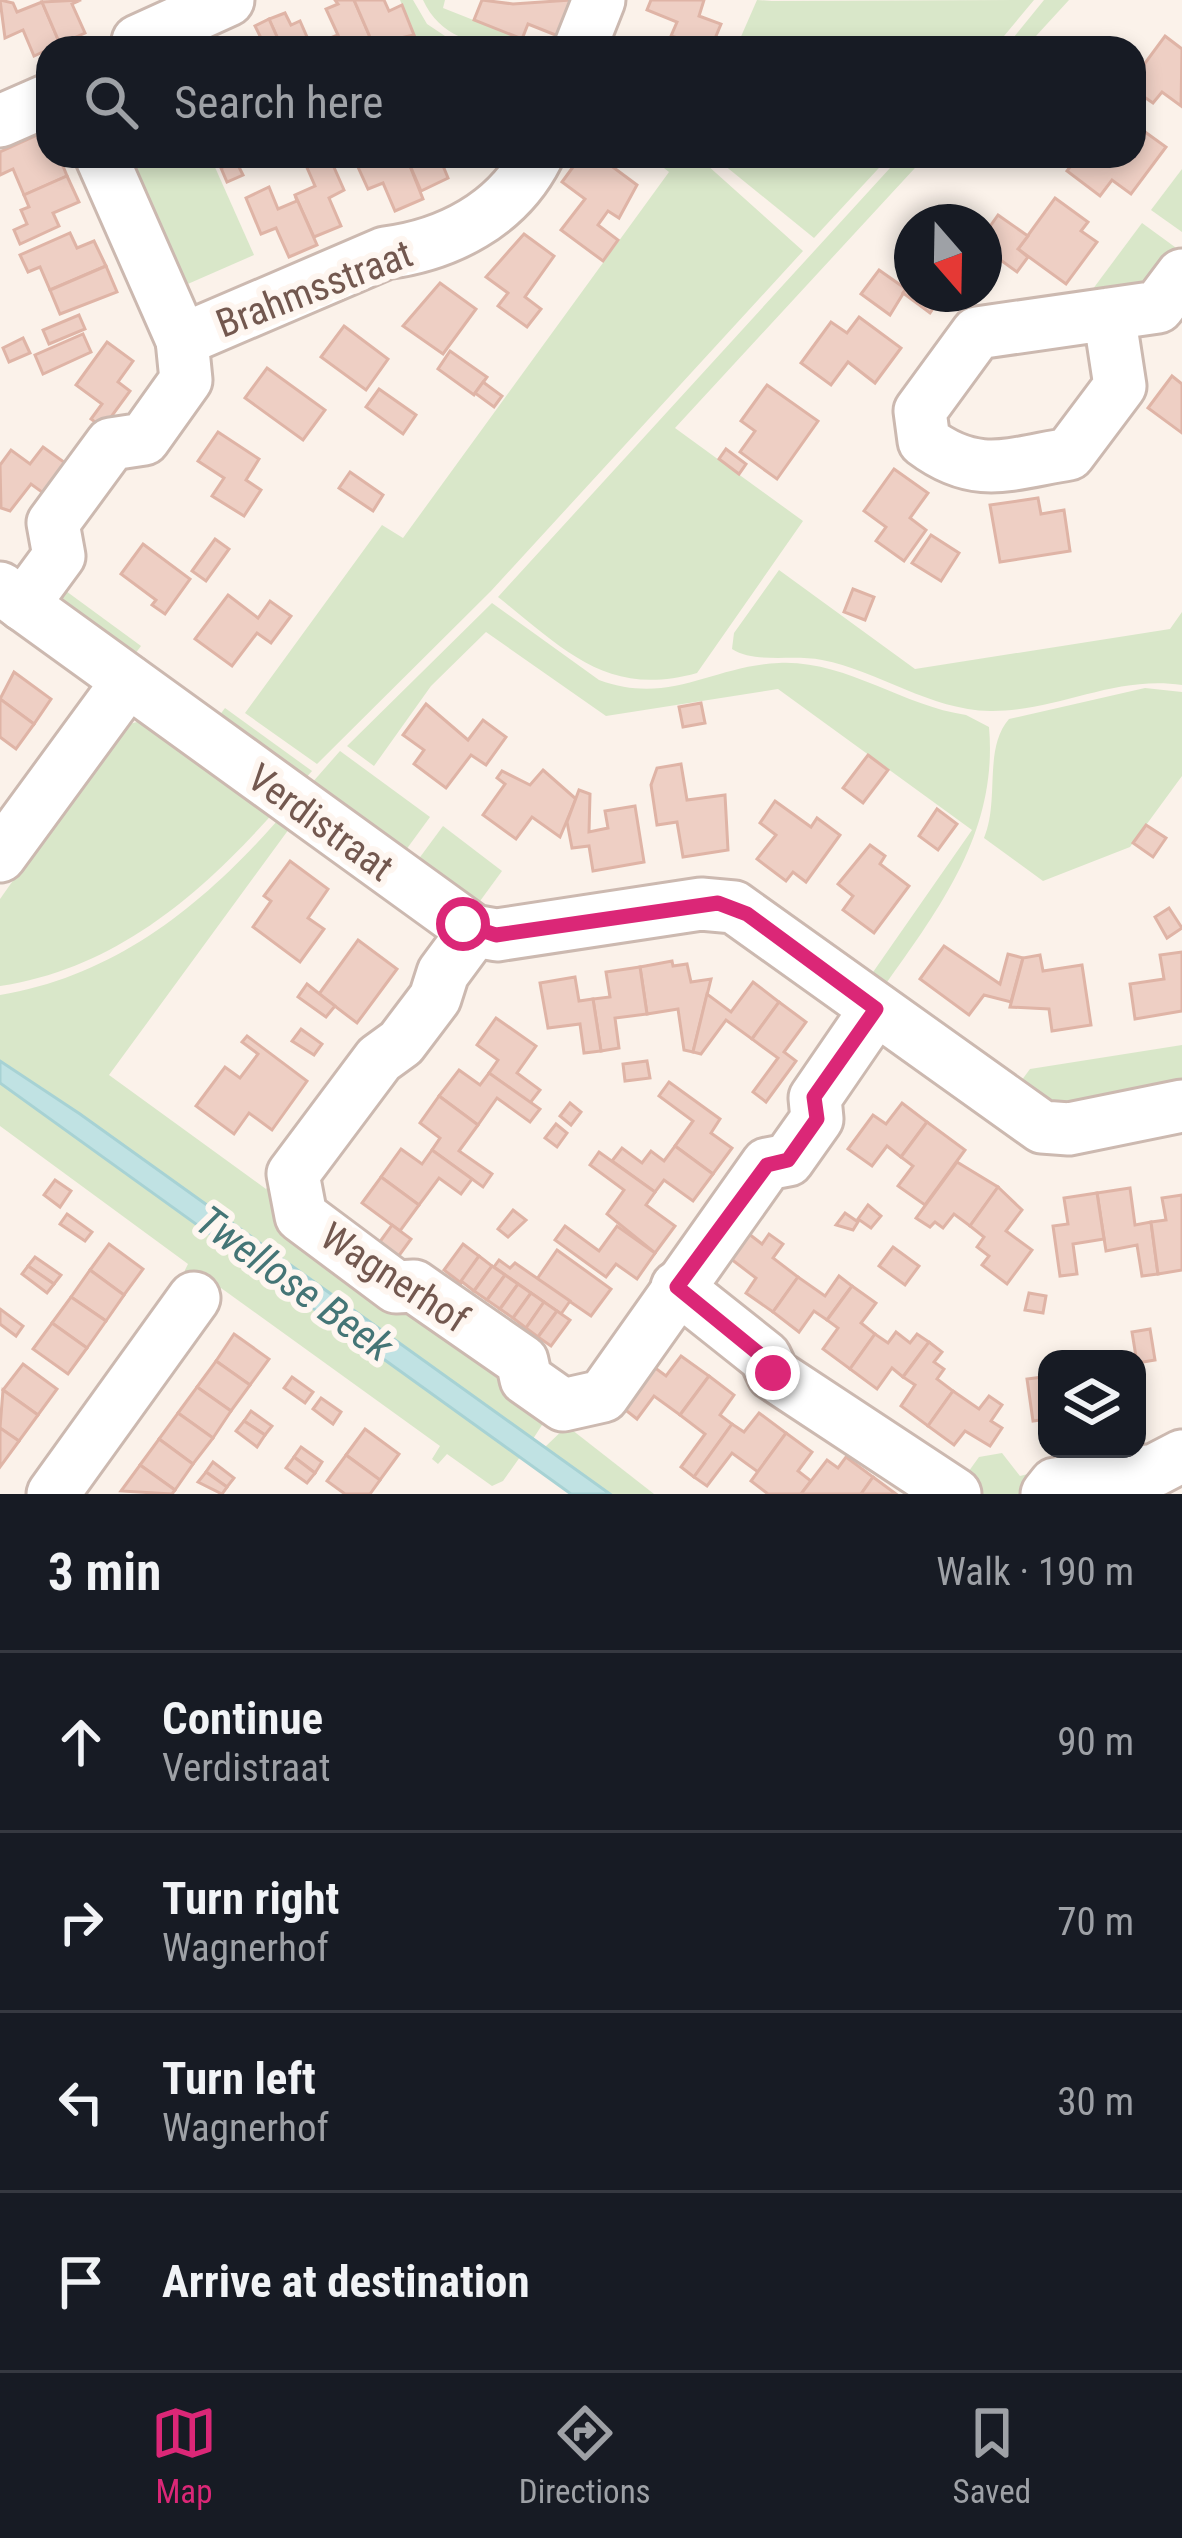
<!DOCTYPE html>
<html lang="en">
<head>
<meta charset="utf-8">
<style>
	:root { --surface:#171b24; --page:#242831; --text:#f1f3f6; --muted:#9ea1a6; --line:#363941; --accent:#db2777 }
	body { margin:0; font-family:"Roboto Condensed",sans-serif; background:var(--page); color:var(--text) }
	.controls { position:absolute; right:36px; bottom:36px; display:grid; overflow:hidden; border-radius:24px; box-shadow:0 6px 18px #0003 }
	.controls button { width:108px; height:108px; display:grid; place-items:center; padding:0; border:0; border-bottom:3px solid var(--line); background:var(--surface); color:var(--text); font:60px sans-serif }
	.compass { position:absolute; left:894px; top:204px; width:108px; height:108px; border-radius:50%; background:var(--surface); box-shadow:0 6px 18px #0003; rotate:160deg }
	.stop { position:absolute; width:36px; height:36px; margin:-27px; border:9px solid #db2777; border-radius:50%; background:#fff }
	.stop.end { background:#db2777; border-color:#fff; box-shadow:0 3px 12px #0008 }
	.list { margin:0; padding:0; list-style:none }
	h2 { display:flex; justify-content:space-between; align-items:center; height:156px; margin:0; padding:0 48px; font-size:51px }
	h2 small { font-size:39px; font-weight:400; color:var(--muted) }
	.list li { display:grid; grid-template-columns:78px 1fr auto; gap:36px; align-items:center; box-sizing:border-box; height:180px; padding:0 48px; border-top:3px solid var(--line) }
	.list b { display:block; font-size:45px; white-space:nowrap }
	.list p { margin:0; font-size:39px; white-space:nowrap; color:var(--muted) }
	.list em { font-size:39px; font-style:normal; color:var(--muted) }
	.icon { flex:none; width:66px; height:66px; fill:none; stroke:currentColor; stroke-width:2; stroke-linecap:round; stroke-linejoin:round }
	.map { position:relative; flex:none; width:1182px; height:1494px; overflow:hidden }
	.search { position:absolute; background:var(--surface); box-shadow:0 6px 18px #0003; left:36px; right:36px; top:36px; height:132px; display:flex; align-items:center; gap:30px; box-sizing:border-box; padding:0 42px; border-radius:36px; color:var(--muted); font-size:45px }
	.sheet { height:876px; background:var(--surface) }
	nav { display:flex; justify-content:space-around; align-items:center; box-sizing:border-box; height:168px; border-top:3px solid var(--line); background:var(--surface); font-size:33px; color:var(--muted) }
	nav a { display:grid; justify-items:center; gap:6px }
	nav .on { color:var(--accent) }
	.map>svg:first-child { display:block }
</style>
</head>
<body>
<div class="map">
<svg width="1182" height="1494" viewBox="0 0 1182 1494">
	<rect width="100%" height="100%" fill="#fbf2ea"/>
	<!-- green -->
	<g fill="#d9e7c9">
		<polygon points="400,0 413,0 427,24 463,48 420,48"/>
		<path d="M 423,0 L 445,0 L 443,8 L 544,48 C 498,48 445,48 423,0 Z"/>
		<polygon points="757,0 772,1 1034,0 994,48 736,48"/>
		<polygon points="1044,0 1069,0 1025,48 1005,48"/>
		<polygon points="115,156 210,156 254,255 174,290"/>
		<polygon points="649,156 697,156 803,251 491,591 317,764 245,713 382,525 403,538 669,172"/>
		<polygon points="713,156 890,156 814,238"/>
		<path d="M 901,156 L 926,156 L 675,428 L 803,521 L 697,673 C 607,698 565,650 498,597 Z"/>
		<polygon points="1182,169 1182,232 1151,210"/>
		<polygon points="1142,223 1179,250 1180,257 1151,296 1081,305"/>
		<path d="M 779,570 L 915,669 L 1170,629 L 1182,612 L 1182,685 C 1113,675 1057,712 990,711 C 930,710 879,671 822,660 C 793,654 755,664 732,649 L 734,633 Z"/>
		<polygon points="55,583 141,646 129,662 44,600"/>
		<path d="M 492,603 L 599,680 C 670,706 711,666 779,663 C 846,660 902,706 966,715 L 989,727 C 998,830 942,905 885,985 L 871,975 L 972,830 L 778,689 L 606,716 L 486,632 L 431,686 L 374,766 L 347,746 Z"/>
		<path d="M 1145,688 L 1182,692 L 1182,776 L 1130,847 L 1043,881 L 984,838 C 1000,800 983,749 1009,719 Z"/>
		<polygon points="225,708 312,771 298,787 213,724"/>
		<path d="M 137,722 L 157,724 L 277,809 C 201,894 117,968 0,986 L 0,899 L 122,726 Z"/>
		<polygon points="340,751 430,817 403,854 304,792"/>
		<path d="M 277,821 L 289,829 L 109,1075 L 266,1189 L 280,1170 L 398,1303 L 549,1414 L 533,1439 L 0,1061 L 0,995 C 115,976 202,906 277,821 Z"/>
		<polygon points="443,826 502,871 472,912 415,864"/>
		<polygon points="1182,1045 1182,1089 1068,1116 1013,1092 1030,1069"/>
		<polygon points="0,1083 520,1457 503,1481 492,1486 447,1454 438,1464 432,1459 440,1446 221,1288 215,1295 212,1282 198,1271 192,1278 184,1272 188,1264 0,1126"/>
		<polygon points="567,1426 654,1494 610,1494 545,1447"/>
		<polygon points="1002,1453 1020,1476 1036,1472 1021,1494 980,1494 961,1482 979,1457"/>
	</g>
	<!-- water -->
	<polygon fill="#c0e2e3" stroke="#a7d2d4" stroke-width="3" points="0,1061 80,1114 610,1494 571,1494 0,1083"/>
	<!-- building -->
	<g fill="#eecfc4" stroke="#dfb4a6" stroke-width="3">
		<polygon points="0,0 13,3 17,12 42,2 60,44 34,56 23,30 5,38"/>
		<polygon points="81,0 72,4 85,33 60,44 42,2"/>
		<polygon points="335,0 354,0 373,44 328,48 325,40 338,35 326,9 338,4"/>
		<polygon points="354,0 384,0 389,11 402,5 414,35 373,44"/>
		<polygon points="482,0 513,4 571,0 558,36 528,24 522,39 474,20"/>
		<polygon points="651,0 704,0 699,16 721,24 711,48 671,36 677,22 647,10"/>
		<polygon points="285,13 291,25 300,21 311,46 325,40 328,48 282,48 269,19"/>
		<polygon points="269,19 282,48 252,48 250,43 261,38 255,26"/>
		<polygon points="1165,36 1182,49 1181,106 1162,92 1153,103 1134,90 1134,78"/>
		<polygon points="1134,124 1166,147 1131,194 1112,180 1100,196 1067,171 1078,156 1134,156"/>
		<polygon points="44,132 48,156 59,156 67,176 24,195 13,169 0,175 0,152"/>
		<polygon points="329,156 344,190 329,198 341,226 314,237 295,195 315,186 305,163"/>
		<polygon points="353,156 382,156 385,163 406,156 423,199 395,211 383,183 368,189"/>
		<polygon points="406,156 439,156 448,178 421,191"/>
		<polygon points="581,156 598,156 637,185 619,218 608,211 598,225 618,240 603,261 561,230 585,199 562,182"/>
		<polygon points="236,161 243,175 227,182 221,168"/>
		<polygon points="67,176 79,202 53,213 59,226 20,244 14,230 27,224 21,210 29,207 24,195"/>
		<polygon points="269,187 278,209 297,201 295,195 317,245 289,257 276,228 261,234 246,198"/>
		<polygon points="1055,198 1088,222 1081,231 1097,242 1066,284 1018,249"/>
		<polygon points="998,215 1028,236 1018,249 1028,257 1017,272 984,248 984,235"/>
		<polygon points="70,233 77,248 94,241 106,266 50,290 40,267 28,272 20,255"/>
		<polygon points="524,234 554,256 525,297 541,309 527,327 498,306 508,293 486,277"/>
		<polygon points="106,266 117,292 60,314 50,290"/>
		<polygon points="879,270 906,289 890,315 861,294"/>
		<polygon points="912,280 912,294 969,294 942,296 930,313 903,293"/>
		<polygon points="440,283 476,309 443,354 403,326"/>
		<polygon points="79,315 85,329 49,344 43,330"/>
		<polygon points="859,317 901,348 875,383 848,362 831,385 801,363 831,322 847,333"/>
		<polygon points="344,326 388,359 366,390 321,357"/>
		<polygon points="83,334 91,352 43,374 35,355"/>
		<polygon points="23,338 30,353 9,362 3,348"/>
		<polygon points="107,342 133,361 118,382 130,391 103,428 91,419 102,404 76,385"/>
		<polygon points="450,351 487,377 474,395 438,369"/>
		<polygon points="267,368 325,410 303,440 245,398"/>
		<polygon points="1172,376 1182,384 1182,433 1148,408"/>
		<polygon points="483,382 502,396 494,407 475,393"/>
		<polygon points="767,385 818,421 777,479 740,452 755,431 741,421"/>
		<polygon points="379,389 416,415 403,434 366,407"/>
		<polygon points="218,432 259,459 246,480 261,490 244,516 212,496 224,478 198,461"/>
		<polygon points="43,447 68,465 46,495 31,484 10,511 1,508 0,465 11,450 30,464"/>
		<polygon points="726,449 746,464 739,474 719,459"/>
		<polygon points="894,469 928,493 910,518 926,530 904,561 876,541 886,527 864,511"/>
		<polygon points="350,472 383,495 373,511 339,488"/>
		<polygon points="1038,498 1041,514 1064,510 1070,551 1000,562 990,505"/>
		<polygon points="931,535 959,553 941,581 912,563"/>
		<polygon points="215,539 229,549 206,581 192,571"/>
		<polygon points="143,544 190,579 165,614 152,605 156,600 121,574"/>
		<polygon points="853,589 874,597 865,620 844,612"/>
		<polygon points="228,595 258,618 270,601 291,616 271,643 257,633 232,666 195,639"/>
		<polygon points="14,672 51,699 34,724 0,699"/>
		<polygon points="0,699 34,724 16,749 0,737"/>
		<polygon points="701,703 705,723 683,727 679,707"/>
		<polygon points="426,704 468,740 483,720 506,737 486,765 471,755 446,788 414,764 424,750 403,735"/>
		<polygon points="868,755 888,770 863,803 843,788"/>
		<polygon points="681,764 687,800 725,795 728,850 683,857 677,822 657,825 651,785 657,768"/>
		<polygon points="543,770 576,799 560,837 532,817 516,839 483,815 505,784 497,778 502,771 530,785"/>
		<polygon points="579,790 590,794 589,832 608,828 605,811 635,806 644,862 593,871 589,846 572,848 567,822"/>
		<polygon points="775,801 811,827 817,818 840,835 806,882 793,872 786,881 757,859 776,835 760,823"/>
		<polygon points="937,809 957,824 938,850 919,836"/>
		<polygon points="1146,825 1166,838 1153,857 1133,843"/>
		<polygon points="870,845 885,856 880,864 909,886 874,933 843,910 853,896 838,884"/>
		<polygon points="290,861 328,889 308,918 324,929 300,962 253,927 271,901 264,896"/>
		<polygon points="1169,908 1182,928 1167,938 1155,917"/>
		<polygon points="358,940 397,969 357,1023 319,994"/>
		<polygon points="944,946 1000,984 1008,954 1023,958 1011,1002 984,995 969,1015 920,979"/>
		<polygon points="1182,952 1182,1011 1135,1019 1130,984 1164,979 1160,955"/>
		<polygon points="1040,955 1043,971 1082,965 1091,1025 1052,1031 1049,1009 1010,1007 1023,958"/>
		<polygon points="672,961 673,966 687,964 691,982 711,979 693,1052 684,1050 678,1009 647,1014 640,967"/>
		<polygon points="640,967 647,1014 615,1018 619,1048 601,1051 593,999 610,997 606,972"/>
		<polygon points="575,977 579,1001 593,999 601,1051 584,1053 580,1024 548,1028 540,983"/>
		<polygon points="753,982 779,1002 752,1039 726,1020 701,1054 693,1052 707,994 731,1012"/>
		<polygon points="307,984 335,1006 326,1017 298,997"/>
		<polygon points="779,1002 806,1022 784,1052 796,1061 766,1102 753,1092 778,1058 752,1039"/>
		<polygon points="496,1018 536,1046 517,1073 540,1090 530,1103 489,1073 498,1060 477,1045"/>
		<polygon points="301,1029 322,1044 314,1055 292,1041"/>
		<polygon points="247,1036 307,1081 272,1130 249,1113 234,1134 196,1106 225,1067 240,1078 258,1054 242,1042"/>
		<polygon points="647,1061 650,1078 625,1081 623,1064"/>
		<polygon points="459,1070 480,1085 489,1073 540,1109 530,1122 497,1098 478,1125 439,1096"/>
		<polygon points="669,1082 720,1119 711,1133 732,1148 713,1174 675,1146 693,1121 659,1096"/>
		<polygon points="439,1096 478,1125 459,1151 492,1174 483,1187 432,1150 440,1138 420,1123"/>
		<polygon points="570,1103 581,1112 571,1125 560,1116"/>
		<polygon points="902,1103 927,1122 901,1157 887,1146 872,1166 848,1149 873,1115 886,1124"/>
		<polygon points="927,1122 965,1150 925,1205 898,1186 913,1166 901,1157"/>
		<polygon points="556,1124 567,1133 557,1147 545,1138"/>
		<polygon points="675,1146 713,1174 693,1201 664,1180 655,1192 612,1161 622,1148 642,1163 651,1151 664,1161"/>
		<polygon points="401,1149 422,1164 432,1150 472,1179 461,1194 439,1178 419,1205 381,1177"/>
		<polygon points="599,1152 655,1192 646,1205 675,1226 655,1253 607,1214 624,1190 590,1165"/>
		<polygon points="957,1162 998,1187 970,1226 954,1214 943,1228 935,1222 930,1227 916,1218"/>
		<polygon points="381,1177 419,1205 400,1231 362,1203"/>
		<polygon points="55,1180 71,1191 60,1207 44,1195"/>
		<polygon points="998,1187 1022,1210 1006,1231 1032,1250 1007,1284 982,1265 989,1256 977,1247 984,1237 970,1226"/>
		<polygon points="1130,1188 1135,1225 1151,1222 1158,1274 1142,1276 1137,1245 1106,1251 1097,1193"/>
		<polygon points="1097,1193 1104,1239 1073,1244 1077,1274 1060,1276 1053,1226 1068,1224 1064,1198"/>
		<polygon points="1182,1195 1182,1270 1158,1274 1151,1222 1166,1220 1162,1198"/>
		<polygon points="868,1205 881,1216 871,1228 858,1219"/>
		<polygon points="513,1210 526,1220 508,1237 498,1229"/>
		<polygon points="845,1213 858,1222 853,1230 836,1225"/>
		<polygon points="67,1214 92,1232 85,1241 60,1224"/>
		<polygon points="392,1225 411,1239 398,1257 379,1243"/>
		<polygon points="565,1226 599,1251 617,1226 655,1253 637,1279 616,1264 606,1277 555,1240"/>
		<polygon points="749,1234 762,1244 769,1234 783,1244 773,1258 798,1277 773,1312 746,1293 756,1278 731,1259"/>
		<polygon points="109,1244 143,1269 124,1295 90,1270"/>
		<polygon points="463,1244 479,1256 461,1283 444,1270"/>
		<polygon points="893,1247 919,1266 905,1285 879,1266"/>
		<polygon points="557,1250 611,1289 591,1316 537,1279"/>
		<polygon points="479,1256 492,1266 474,1291 461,1281"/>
		<polygon points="35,1257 61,1275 54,1284 28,1266"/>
		<polygon points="499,1260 510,1268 515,1263 570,1301 561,1314 494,1267"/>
		<polygon points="28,1266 54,1284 47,1293 22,1274"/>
		<polygon points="492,1266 505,1275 487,1300 474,1291"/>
		<polygon points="90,1270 124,1295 106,1321 71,1297"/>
		<polygon points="505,1275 518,1284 500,1309 487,1300"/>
		<polygon points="839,1276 852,1286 827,1320 814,1311 799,1332 773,1312 798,1277 825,1296"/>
		<polygon points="518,1284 531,1293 513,1318 500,1309"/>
		<polygon points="852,1286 876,1303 861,1323 875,1334 850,1369 823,1349 838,1328 827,1320"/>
		<polygon points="531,1293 544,1302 526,1328 513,1318"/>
		<polygon points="1029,1293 1046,1296 1043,1313 1025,1310"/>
		<polygon points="71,1297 106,1321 87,1348 52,1323"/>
		<polygon points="544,1302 557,1311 538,1337 526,1328"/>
		<polygon points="0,1309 23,1326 16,1336 0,1324"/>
		<polygon points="557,1311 570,1320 551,1346 538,1337"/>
		<polygon points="52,1323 87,1348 68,1374 33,1349"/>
		<polygon points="1150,1329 1155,1360 1137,1363 1132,1332"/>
		<polygon points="896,1332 910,1343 917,1334 929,1342 903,1377 892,1368 877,1389 850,1369 875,1334 888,1343"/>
		<polygon points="234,1334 269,1359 250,1385 216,1361"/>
		<polygon points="929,1342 942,1352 934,1362 944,1369 937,1379 953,1391 928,1426 901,1406 915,1385 903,1377"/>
		<polygon points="681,1356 709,1376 680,1415 654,1396 637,1419 623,1408 654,1367 666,1376"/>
		<polygon points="216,1361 250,1385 231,1411 197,1387"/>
		<polygon points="23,1364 57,1389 38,1415 3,1390"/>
		<polygon points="709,1376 734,1395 720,1415 732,1424 694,1477 681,1467 705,1434 680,1415"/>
		<polygon points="292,1377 313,1392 305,1403 284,1388"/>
		<polygon points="1043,1377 1047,1419 1033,1421 1027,1379"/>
		<polygon points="197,1387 231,1411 213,1438 178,1413"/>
		<polygon points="3,1390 38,1415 19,1441 0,1428"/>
		<polygon points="953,1391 979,1409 989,1396 1002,1405 991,1421 1002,1428 990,1446 965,1431 954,1445 928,1426"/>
		<polygon points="321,1398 341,1412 333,1424 313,1409"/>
		<polygon points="251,1411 272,1426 265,1435 244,1421"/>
		<polygon points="178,1413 213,1438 193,1464 159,1439"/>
		<polygon points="759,1413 786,1433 758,1472 732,1453 707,1486 694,1477 732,1424 744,1432"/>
		<polygon points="244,1421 265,1435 257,1447 236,1431"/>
		<polygon points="0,1428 19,1441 0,1467"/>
		<polygon points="365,1429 399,1454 380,1480 346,1455"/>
		<polygon points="786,1433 812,1452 798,1471 811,1481 801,1494 768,1494 751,1481"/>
		<polygon points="159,1439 193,1464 175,1490 140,1465"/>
		<polygon points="301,1447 322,1462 315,1473 294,1457"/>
		<polygon points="346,1455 380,1480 370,1494 345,1494 327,1481"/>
		<polygon points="294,1457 315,1473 307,1483 286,1468"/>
		<polygon points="846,1457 873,1477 861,1494 801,1494 827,1460 838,1468"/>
		<polygon points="213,1462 234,1478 227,1487 206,1472"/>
		<polygon points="140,1465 175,1490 172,1494 121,1491"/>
		<polygon points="206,1472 227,1487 222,1494 198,1482"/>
		<polygon points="873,1477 896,1494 861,1494"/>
	</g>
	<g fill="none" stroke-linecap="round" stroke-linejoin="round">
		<!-- minor casing -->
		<g stroke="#ccb9b0" stroke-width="57">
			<g id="minor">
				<polyline points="138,41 228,0"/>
				<polyline points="580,48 599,0"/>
				<polyline points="0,121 48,100"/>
				<polyline points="101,156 182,340"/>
				<path d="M 1109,314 L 1120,386 L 1069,454 C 1009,464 976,480 924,441 L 920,411 L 977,333 L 1158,307 L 1182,275"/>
				<polyline points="0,588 474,931 497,935 701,904 734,907 1042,1127 1069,1129 1182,1106"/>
				<path d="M 23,605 L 59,556 L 53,523 L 111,444 L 144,439 L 186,380 L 182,340 L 385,253 C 447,245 507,215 537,156"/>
				<polyline points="0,856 128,681"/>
				<polyline points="474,931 443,973 435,998 401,1043 379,1059 293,1174 301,1216 396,1287 414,1286 522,1361 526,1379 563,1405 603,1396 767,1164 788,1160 817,1119 815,1098 876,1009"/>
				<polyline points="677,1287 765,1357 773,1374 955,1494"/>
				<polyline points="53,1494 194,1298"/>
				<polyline points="1047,1494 1055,1484 1155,1470 1182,1456"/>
			</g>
		</g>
		<!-- minor -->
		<use href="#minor" stroke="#fff" stroke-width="51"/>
	</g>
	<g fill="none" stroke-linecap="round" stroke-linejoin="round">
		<!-- route -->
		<polyline stroke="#db2777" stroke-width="15" points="463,924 496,935 718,903 747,914 876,1009 814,1097 817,1119 788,1160 767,1165 677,1287 764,1358 773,1373"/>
	</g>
	<g text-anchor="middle" stroke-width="12" stroke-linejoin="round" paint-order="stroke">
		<!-- street labels -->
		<g font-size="39" fill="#73584f" stroke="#fef6f0">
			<text transform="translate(314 288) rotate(-21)" y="14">Brahmsstraat</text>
			<text transform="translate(321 822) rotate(36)" y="14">Verdistraat</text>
			<text transform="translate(395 1277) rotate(33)" y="14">Wagnerhof</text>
		</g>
		<!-- water labels -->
		<g font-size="42" font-style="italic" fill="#447576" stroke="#fef6f0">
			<text transform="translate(295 1283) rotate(36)" y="15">Twellose Beek</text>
		</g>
	</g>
</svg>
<div class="controls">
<button><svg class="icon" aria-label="layers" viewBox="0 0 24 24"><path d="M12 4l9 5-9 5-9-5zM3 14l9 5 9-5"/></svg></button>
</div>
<svg class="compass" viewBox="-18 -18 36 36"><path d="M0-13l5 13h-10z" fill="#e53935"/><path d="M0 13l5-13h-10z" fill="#9ea1a6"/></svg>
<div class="stop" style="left:463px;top:924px"></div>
<div class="stop end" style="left:773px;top:1373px"></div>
<div class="search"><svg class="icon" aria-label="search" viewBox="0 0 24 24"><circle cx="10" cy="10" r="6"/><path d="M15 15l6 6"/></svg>Search here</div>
</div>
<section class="sheet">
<h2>3 min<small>Walk · 190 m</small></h2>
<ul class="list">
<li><svg class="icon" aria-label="ahead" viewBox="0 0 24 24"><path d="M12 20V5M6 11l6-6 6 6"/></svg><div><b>Continue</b><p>Verdistraat</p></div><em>90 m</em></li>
<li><svg class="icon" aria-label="right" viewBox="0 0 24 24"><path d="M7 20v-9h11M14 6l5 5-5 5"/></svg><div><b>Turn right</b><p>Wagnerhof</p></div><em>70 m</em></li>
<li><svg class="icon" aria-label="left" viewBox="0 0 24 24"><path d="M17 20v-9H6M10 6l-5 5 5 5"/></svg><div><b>Turn left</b><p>Wagnerhof</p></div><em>30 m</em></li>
<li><svg class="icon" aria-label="arrive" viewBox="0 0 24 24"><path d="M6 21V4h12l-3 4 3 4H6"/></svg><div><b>Arrive at destination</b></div></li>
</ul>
</section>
<nav>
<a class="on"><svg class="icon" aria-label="map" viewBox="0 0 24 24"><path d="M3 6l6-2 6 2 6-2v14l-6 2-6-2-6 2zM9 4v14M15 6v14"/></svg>Map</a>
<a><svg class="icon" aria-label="directions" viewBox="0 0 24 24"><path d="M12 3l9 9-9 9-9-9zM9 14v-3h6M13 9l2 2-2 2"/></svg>Directions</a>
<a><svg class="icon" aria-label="saved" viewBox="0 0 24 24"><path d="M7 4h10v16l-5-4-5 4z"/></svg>Saved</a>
</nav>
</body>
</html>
